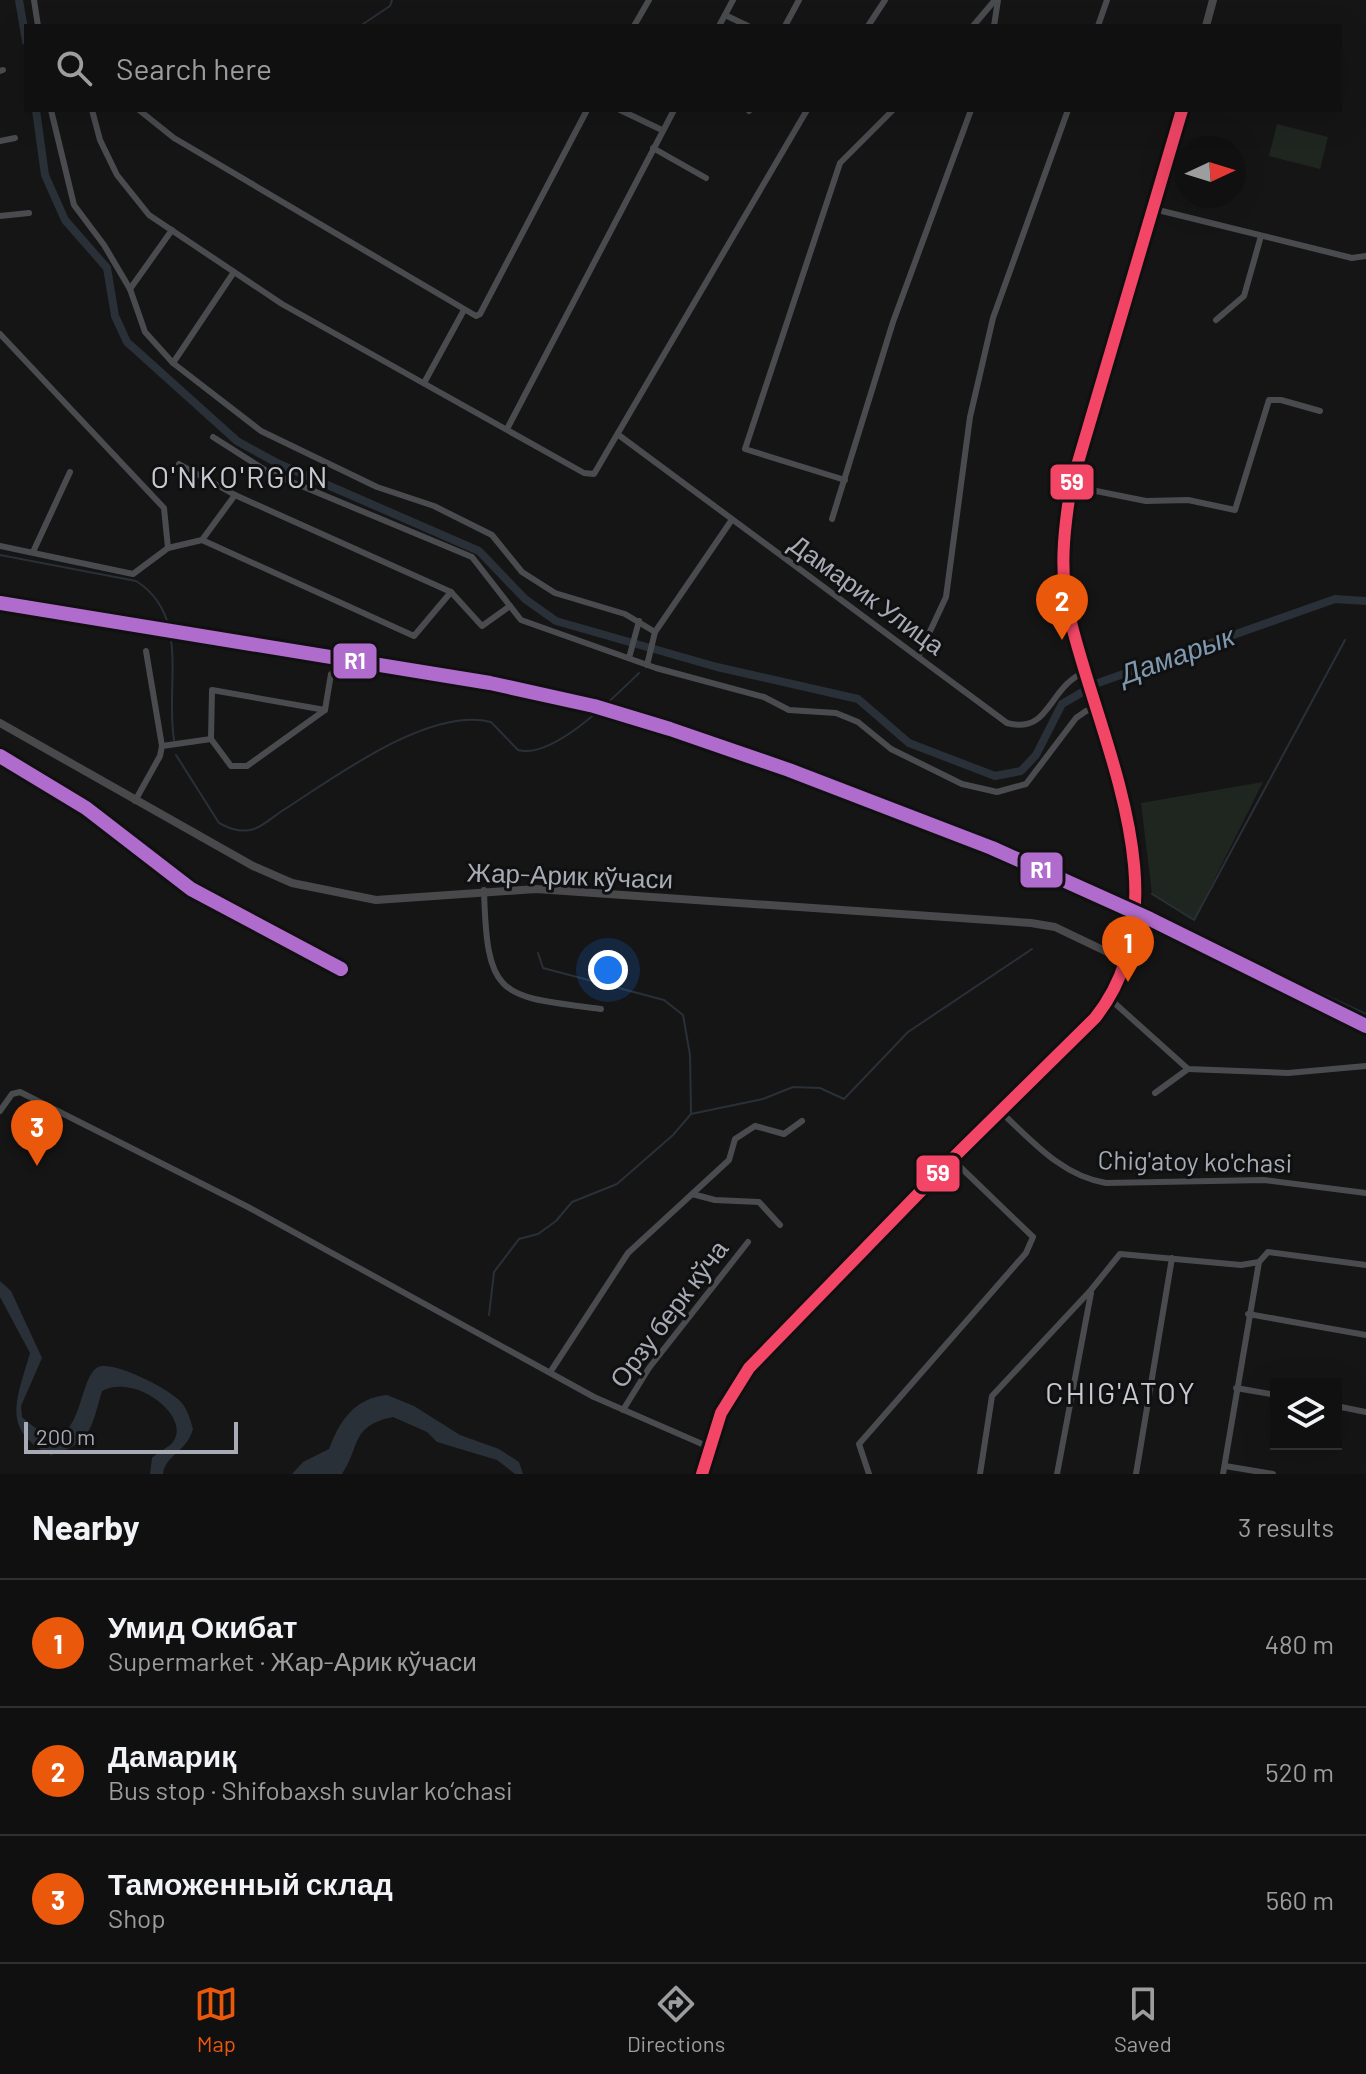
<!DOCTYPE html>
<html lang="en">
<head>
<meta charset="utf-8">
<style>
	:root { --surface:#101010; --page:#1e1e1e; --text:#f1f3f6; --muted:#9c9d9f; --line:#303030; --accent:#ea580c }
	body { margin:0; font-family:Barlow,sans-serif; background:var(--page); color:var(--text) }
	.controls { position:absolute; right:24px; bottom:24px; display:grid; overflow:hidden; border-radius:0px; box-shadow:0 8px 32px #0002 }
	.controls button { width:72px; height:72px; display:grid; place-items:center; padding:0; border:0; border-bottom:2px solid var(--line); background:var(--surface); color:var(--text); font:40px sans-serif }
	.compass { position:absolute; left:1174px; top:136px; width:72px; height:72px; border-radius:50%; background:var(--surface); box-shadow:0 8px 32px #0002; rotate:86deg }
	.scale { position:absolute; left:24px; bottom:20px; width:214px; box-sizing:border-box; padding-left:8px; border:4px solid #a7abb6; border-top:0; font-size:22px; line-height:28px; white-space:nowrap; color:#a7abb6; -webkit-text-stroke:6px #101011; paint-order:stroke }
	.you { position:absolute; left:608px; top:970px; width:28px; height:28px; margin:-20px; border:6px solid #fff; border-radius:50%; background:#1a73e8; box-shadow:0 0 0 12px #1a73e833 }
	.badge { display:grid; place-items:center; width:52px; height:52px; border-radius:50%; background:var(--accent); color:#fff; font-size:26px; font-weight:700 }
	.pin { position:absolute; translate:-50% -66px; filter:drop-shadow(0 2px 4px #0008) }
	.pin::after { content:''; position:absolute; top:42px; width:28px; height:24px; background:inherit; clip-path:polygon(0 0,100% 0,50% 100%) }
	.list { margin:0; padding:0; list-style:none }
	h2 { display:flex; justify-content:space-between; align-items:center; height:104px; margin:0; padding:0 32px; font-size:34px }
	h2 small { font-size:26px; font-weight:400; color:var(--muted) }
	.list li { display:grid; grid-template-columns:52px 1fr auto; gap:24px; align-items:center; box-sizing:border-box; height:128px; padding:0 32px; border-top:2px solid var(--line) }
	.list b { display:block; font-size:30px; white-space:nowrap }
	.list p { margin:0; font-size:26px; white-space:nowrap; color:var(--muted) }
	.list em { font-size:26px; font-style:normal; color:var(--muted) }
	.icon { flex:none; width:44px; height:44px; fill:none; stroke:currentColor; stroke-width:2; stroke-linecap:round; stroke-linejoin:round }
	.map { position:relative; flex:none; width:1366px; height:1474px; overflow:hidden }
	.search { position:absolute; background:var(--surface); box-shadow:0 8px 32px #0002; left:24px; right:24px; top:24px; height:88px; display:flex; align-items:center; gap:20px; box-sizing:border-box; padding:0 28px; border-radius:0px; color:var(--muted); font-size:30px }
	.sheet { height:488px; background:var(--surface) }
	nav { display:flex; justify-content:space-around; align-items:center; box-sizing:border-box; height:112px; border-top:2px solid var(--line); background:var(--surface); font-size:22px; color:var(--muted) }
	nav a { display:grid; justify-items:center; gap:4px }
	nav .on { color:var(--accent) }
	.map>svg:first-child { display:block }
</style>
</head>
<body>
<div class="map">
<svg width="1366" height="1474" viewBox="0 0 1366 1474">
	<rect width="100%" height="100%" fill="#151516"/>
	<!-- green -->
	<g fill="#1f2620">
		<polygon points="1277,124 1328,137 1320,169 1269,156"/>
		<polygon points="1263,782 1194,920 1152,894 1141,803"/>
	</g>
	<!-- water -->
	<g fill="#293037">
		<path d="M 0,1281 L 11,1291 L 42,1358 L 21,1406 L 22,1417 C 84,1474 75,1379 98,1367 C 113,1360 170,1389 181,1402 C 188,1410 190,1419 193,1429 C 187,1452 165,1455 163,1474 L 150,1474 L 152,1458 C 158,1452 168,1448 173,1442 C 192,1418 137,1373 102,1391 C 91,1428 92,1443 51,1455 C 0,1430 17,1399 30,1353 L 0,1297 Z"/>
		<path d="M 387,1395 L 414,1406 L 460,1435 L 499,1449 L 519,1462 L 523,1474 L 515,1474 L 497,1460 L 437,1442 L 427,1432 L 393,1417 C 350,1426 361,1446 342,1474 L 292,1474 L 303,1462 L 329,1449 C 340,1420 355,1398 387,1395 Z"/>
	</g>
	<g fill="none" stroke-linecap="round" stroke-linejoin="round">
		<!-- stream -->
		<g stroke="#293037" stroke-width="2">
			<polyline points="360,26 390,6 392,0"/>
			<polyline points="251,111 252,110"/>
			<path d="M 0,555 L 136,581 C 191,615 165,686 174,740"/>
			<path d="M 176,755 L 219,823 C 230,829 241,833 254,829 C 265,825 275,815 285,809 C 335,777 430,706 491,722 L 518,750 C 553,760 615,696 639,673"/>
			<polyline points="1152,894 1194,920 1345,640"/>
			<polyline points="1157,918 1366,1014"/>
			<polyline points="691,1114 763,1099 793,1087 820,1088 844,1099 908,1032 1032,949"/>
			<polyline points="489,1315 494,1272 519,1239 538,1234 556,1221 572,1202 617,1184 673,1135 691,1114 690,1055 683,1015 664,1000 543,968 538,953"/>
		</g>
		<!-- canal -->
		<g stroke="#293037" stroke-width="8">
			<polyline points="19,0 26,41"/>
			<polyline points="36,110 45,175 65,220 107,268 115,316 127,342 237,441 277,463 479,551 525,599 556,621 717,667 858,699 909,743 995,776 1021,771 1036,755 1062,704 1098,683 1335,599 1366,601"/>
		</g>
		<!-- minor -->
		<g stroke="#4a4b4e" stroke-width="6">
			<polyline points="34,0 38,26"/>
			<polyline points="725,15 748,26"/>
			<polyline points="634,26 649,0"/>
			<polyline points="719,26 733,0"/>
			<polyline points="785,26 799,0"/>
			<polyline points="868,26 885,0"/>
			<polyline points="973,26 995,0"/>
			<polyline points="994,26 998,0"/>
			<polyline points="1098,26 1107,0"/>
			<polyline points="0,71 3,70"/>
			<polyline points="51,110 74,205 104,245 130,289 145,332 173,363 261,431 377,487 434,506 492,535 522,572 555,593 625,614 655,632 731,521"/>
			<polyline points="92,110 100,140 117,175 149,215 282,304 584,473 594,474 807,110"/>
			<polyline points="139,110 174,138 476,316 480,314 587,110"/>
			<polyline points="620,110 662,130"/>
			<polyline points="748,110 749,111"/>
			<polyline points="0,141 15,138"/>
			<polyline points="653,148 706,178"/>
			<polyline points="1154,209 1352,258 1366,256"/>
			<polyline points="0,216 29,213"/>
			<polyline points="130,289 172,230"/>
			<polyline points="1216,320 1244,296 1261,236"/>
			<polyline points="0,334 164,508 168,548"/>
			<polyline points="173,363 234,272"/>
			<polyline points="424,383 464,310"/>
			<polyline points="507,429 674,110"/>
			<path d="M 620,436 L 1007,723 C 1041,732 1046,706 1065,686 C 1070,680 1079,675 1085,670"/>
			<polyline points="213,437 268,472 472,557 521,620 656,668 764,697 789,710 836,713 858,722 891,749 962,784 997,792 1026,784 1076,718 1086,711 1099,709"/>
			<polyline points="179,464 235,495 451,592 482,626 510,606"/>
			<polyline points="845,480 745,449 840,163 893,110"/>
			<polyline points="1071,486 1146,501 1188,500 1235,510 1269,400 1281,400 1320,411"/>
			<polyline points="832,519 893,322 971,110"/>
			<polyline points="202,540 235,495"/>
			<polyline points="0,546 133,574 168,548 202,540 414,636 451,592"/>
			<polyline points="33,552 70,472"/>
			<polyline points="918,657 946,597 970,417 993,318 1068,110"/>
			<polyline points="629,658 639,621"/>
			<polyline points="647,665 655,632"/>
			<polyline points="211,739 212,690 325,710"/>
			<polyline points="162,746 211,739 231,766 247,766 325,710 331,674"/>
			<polyline points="135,801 160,756 162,746 146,651"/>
			<path d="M 484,890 C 487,999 499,996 601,1009"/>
			<polyline points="1110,999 1188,1069 1288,1073 1366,1066"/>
			<polyline points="1155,1093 1188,1069"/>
			<polyline points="0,1111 12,1094 20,1092 248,1207 594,1397 709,1447"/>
			<path d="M 1000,1111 C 1032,1141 1062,1176 1106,1183 L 1264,1180 L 1366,1193"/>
			<polyline points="692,1194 715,1200 759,1202 780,1225"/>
			<polyline points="1248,1314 1366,1335"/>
			<polyline points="551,1371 628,1253 729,1160 735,1139 755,1126 784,1134 802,1121"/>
			<polyline points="1236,1388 1276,1395"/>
			<polyline points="1336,1406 1366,1412"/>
			<polyline points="623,1410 649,1368 748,1242"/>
			<polyline points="1225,1466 1273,1474"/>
			<polyline points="869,1474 859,1444 1026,1253 1033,1237 952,1159"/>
			<polyline points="980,1474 992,1396 1091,1290 1120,1254 1241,1265 1259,1262 1268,1252 1366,1265"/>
			<polyline points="1057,1474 1091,1293"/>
			<polyline points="1136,1474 1172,1258"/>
			<polyline points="1223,1474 1259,1262"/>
		</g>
		<!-- secondary -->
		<g stroke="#49494c" stroke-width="8">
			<polyline points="1206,26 1213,0"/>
			<polyline points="0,723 253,866 292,883 376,900 536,889 1031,923 1055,927 1126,961"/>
			<path d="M 702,1474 L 721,1413 L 749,1368 L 952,1159 L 1095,1018 C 1187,902 1097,737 1069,614 C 1059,571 1064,529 1071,486 L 1182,110"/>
		</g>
		<!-- bus-1 casing -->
		<g stroke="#101011" stroke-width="18">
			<path id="bus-1" d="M 702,1474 L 721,1413 L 749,1368 L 952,1159 L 1095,1018 C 1187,902 1097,737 1069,614 C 1059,571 1064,529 1071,486 L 1182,110"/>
		</g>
		<!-- bus-1 -->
		<use href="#bus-1" stroke="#f34667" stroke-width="12"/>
		<!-- rail-1 casing -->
		<g stroke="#101011" stroke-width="20">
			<g id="rail-1">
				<polyline points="0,603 490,683 594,706 670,729 789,770 992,848 1150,919 1366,1026"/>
				<polyline points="0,756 86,808 191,889 341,969"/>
			</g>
		</g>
		<!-- rail-1 -->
		<use href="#rail-1" stroke="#b06ccc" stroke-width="14"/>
	</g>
	<g text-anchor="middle" stroke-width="6" stroke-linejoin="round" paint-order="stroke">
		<!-- street labels -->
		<g font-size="26" fill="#a7abb6" stroke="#101011">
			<text transform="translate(867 595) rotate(36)" y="9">Дамарик Улица</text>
			<text transform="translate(570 876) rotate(2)" y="9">Жар-Арик кўчаси</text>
			<text transform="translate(1195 1162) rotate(1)" y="9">Chig'atoy ko'chasi</text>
			<text transform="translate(669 1314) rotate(-53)" y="9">Орзу берк кўча</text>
		</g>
		<!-- water labels -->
		<g font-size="28" font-style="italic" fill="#7e98b0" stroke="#101011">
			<text transform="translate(1177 655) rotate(-20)" y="10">Дамарык</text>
		</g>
		<!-- quarter labels -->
		<g font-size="30" letter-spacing="2" fill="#c8cad2" stroke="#101011">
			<text x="240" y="488">O'NKO'RGON</text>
			<text x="1121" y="1404">CHIG'ATOY</text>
		</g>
	</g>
	<g stroke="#101011" stroke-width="3">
		<rect x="1049" y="463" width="46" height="38" rx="8" fill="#f34667"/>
		<rect x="332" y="642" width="46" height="38" rx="8" fill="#b06ccc"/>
		<rect x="1019" y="851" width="45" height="38" rx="8" fill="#b06ccc"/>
		<rect x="915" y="1154" width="46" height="39" rx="8" fill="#f34667"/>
	</g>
	<g font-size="22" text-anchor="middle" font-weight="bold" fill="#fff">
		<text x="1072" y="490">59</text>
		<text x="355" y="669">R1</text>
		<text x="1041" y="878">R1</text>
		<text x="938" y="1181">59</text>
	</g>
</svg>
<div class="controls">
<button><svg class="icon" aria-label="layers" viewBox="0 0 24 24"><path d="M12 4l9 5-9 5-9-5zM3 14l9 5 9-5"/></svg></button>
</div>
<svg class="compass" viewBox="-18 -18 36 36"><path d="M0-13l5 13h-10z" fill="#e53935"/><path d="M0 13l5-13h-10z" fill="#9c9d9f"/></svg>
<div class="scale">200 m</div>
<div class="you"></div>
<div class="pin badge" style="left:1128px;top:982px">1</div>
<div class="pin badge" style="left:1062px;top:640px">2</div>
<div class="pin badge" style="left:37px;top:1166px">3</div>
<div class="search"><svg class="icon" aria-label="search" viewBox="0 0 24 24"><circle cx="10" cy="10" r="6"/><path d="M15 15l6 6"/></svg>Search here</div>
</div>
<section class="sheet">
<h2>Nearby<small>3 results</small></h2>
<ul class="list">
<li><span class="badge">1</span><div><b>Умид Окибат</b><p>Supermarket · Жар-Арик кўчаси</p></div><em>480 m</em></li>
<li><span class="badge">2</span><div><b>Дамариқ</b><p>Bus stop · Shifobaxsh suvlar ko‘chasi</p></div><em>520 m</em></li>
<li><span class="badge">3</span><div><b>Таможенный склад</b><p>Shop</p></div><em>560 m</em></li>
</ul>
</section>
<nav>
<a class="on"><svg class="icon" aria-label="map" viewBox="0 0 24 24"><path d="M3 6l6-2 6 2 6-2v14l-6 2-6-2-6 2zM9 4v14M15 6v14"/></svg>Map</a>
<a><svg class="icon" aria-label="directions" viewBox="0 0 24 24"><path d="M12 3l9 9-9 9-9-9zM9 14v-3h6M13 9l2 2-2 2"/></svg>Directions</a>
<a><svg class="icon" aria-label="saved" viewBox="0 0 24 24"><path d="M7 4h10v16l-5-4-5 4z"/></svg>Saved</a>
</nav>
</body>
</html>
